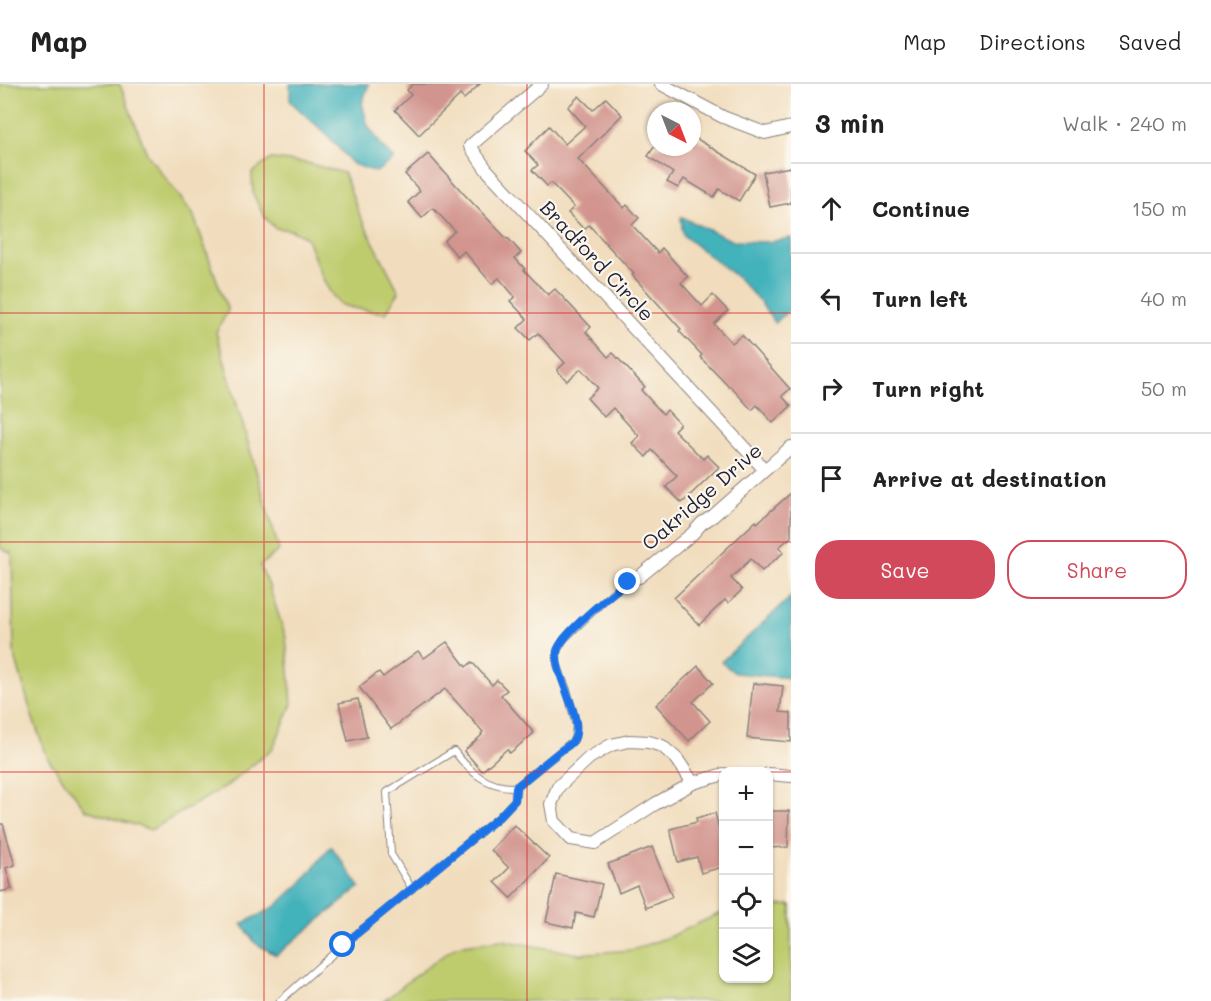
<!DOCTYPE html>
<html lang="en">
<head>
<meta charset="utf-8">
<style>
	:root { --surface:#fff; --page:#f2f2f2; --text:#222; --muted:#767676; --line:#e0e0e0; --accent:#d1495b }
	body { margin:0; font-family:Mali,sans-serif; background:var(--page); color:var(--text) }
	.controls { position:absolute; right:18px; bottom:18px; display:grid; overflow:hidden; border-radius:12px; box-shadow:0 2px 4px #0004 }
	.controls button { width:54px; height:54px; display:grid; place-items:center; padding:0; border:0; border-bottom:2px solid var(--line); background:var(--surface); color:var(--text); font:30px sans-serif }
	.compass { position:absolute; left:647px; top:18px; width:54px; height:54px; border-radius:50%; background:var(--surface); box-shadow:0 2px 4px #0004; rotate:138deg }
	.stop { position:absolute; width:18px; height:18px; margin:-14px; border:4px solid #1a73e8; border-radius:50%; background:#fff }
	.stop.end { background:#1a73e8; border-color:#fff; box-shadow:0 2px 6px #0008 }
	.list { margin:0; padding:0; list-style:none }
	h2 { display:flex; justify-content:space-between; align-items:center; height:78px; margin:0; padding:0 24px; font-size:26px }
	h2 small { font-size:20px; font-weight:400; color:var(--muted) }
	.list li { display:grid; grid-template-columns:39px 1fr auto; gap:18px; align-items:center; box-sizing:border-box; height:90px; padding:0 24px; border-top:2px solid var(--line) }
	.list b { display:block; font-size:22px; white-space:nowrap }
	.list em { font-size:20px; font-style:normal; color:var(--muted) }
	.actions { display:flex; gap:12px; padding:18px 24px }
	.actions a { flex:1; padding:14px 0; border:2px solid var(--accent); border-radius:24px; text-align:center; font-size:21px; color:var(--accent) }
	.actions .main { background:var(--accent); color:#fff }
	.icon { flex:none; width:33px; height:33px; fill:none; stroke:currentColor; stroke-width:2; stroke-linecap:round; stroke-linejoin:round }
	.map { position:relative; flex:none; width:791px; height:917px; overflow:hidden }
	header { display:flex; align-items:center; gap:36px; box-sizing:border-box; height:84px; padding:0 30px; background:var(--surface); border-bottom:2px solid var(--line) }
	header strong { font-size:28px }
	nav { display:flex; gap:33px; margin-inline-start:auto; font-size:21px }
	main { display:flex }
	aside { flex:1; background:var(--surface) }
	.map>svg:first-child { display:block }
</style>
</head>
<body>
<header>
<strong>Map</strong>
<nav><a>Map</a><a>Directions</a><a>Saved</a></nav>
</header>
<main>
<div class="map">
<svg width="791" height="917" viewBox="0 0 791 917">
	<rect width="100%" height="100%" fill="#fbf7ec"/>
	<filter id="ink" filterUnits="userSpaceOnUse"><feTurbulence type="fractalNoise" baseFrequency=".0167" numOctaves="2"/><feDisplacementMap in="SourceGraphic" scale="12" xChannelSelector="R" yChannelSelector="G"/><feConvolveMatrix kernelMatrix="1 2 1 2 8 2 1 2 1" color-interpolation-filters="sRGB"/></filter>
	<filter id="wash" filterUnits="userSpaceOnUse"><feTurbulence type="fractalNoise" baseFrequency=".008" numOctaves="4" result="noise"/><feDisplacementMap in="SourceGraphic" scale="24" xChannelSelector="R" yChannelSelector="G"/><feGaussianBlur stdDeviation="1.35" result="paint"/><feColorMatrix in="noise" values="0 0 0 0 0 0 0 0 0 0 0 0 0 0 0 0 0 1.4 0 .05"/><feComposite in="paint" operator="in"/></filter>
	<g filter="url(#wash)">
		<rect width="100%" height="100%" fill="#f1ddbd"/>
		<!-- green -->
		<g fill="#bfcc6e" stroke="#707754" stroke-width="1.5">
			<polygon points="0,0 119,0 120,1 147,70 193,130 228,227 216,248 279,466 260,482 268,499 286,554 292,620 273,664 228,701 151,746 86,726 48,675 32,632 14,569 12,470 0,464"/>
			<path d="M 271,75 L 307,79 L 344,89 L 360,132 L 399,208 L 386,229 C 375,227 352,225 343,221 C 327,214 313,170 307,154 L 291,146 L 275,144 L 264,132 L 253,110 L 252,89 Z"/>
			<polygon points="791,821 791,917 384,917 415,892 456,862 501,856 579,870 631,866 669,853 723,828 724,894 768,894 769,822"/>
		</g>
		<!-- water -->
		<g fill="#42b2bb" stroke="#326a7b" stroke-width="1.5">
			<polygon points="290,0 369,0 362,19 368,42 384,65 394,75 376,88 353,80 327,51 290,17"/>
			<polygon points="681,133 733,157 769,158 791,154 791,224 775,239 760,218 739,195 683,151"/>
			<polygon points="791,513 791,594 735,589 721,578"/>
			<polygon points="331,762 360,803 276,871 255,859 242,840 276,822 301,799"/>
		</g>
		<g id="blocks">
			<!-- building -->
			<g fill="#d2948e">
				<polygon points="413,0 480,0 464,15 460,11 419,51 395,26 411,11 407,6"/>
				<polygon points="579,12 593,26 606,14 622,31 578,75 624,124 627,121 639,134 632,141 658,169 662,164 688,193 681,199 702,222 713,211 728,227 714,240 732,259 742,251 790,305 782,312 791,322 773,339 757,321 752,326 730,302 729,303 700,273 702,271 679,247 681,245 632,191 634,190 589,141 584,145 568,129 574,123 551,99 547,102 532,86 538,81 525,67 549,42 565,60 585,42 568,23"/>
				<polygon points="692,52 755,90 739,117 719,105 714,113 684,95 678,104 667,98 673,89 648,72 654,63 692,63"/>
				<polygon points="428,70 464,110 507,155 508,154 521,169 515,174 525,185 524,186 548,211 555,205 591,243 586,248 608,273 613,269 645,303 641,306 663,330 667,326 680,340 674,346 703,375 707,371 719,383 682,419 666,403 677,392 652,366 646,373 632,359 639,352 613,324 604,333 587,314 598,304 581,285 567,297 557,286 565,279 538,249 530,256 518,244 527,235 510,217 515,213 499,194 492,200 464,167 458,173 444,157 455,147 433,124 422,134 408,118 420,107 405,90"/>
				<polygon points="791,83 791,119 770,123 763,88"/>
				<polygon points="791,409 791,453 779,463 784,468 762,487 751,475 731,494 742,506 728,519 725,516 699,541 674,514 756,437 757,439"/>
				<polygon points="447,558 466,583 472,578 492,601 497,596 507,606 501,611 534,649 510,669 507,665 482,687 464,667 482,651 481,650 483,648 445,605 391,645 359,603 379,588 383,593 418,567 424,574"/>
				<polygon points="698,582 713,599 693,618 710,637 689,657 656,621"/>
				<polygon points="753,599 783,602 780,628 791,629 791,658 747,654"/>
				<polygon points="358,615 367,653 348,657 339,619"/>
				<polygon points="768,727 789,727 788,763 768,764"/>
				<polygon points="715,729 723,762 723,783 701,789 697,773 678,778 670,745 697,738 696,734"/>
				<polygon points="0,740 3,740 15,781 6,784 12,805 0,808"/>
				<polygon points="514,741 549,774 511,814 495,798 509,784 491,766"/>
				<polygon points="652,763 672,813 646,824 637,801 619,809 608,780"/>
				<polygon points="556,790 602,800 594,833 576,829 573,844 546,838"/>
			</g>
		</g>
	</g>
	<g filter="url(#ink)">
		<use href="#blocks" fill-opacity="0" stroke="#8a807c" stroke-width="1.5"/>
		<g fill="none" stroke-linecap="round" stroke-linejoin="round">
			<!-- service casing -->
			<g stroke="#8a807c" stroke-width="8">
				<g id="service">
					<path d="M 412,805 L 391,770 L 387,708 L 454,667 C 470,688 487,704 516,703 L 574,656 L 576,642 L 568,609 L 557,580 L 557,567 L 564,555 L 613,508 L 628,498 L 639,493"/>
					<polyline points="280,917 343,861 499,733 515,716 516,703"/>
				</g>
			</g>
			<!-- minor casing -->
			<g stroke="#8a807c" stroke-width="14">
				<g id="minor">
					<polyline points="542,0 470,62 486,85 764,385"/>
					<polyline points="661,0 723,33 765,49 791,43"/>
					<polyline points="639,493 692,450 702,439 713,432 791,363"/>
					<polyline points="768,690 791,692"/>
					<polyline points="693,699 677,675 662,662 649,658 629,657 611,661 589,674 558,703 551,720 554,737 571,755 595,759 655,720 693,699 724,690"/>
				</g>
			</g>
			<!-- service -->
			<use href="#service" stroke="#fff" stroke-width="6"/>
			<!-- minor -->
			<use href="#minor" stroke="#fff" stroke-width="12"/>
		</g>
	</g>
	<g fill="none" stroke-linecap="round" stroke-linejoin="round" filter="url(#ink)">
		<!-- route -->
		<path stroke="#1a73e8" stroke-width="8" d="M 343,861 L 499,733 L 515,716 L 516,703 C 530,692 544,680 559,668 C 563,665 570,661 573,657 C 587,637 553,591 557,568 C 559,552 613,508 628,498"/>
	</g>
	<!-- grid -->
	<path fill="none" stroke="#d62828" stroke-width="1.5" stroke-opacity="0.55" d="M 264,0 L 264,917M 527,0 L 527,917M 0,229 L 791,229M 0,458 L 791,458M 0,688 L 724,688M 768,688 L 791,688"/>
	<g text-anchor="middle" stroke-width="4.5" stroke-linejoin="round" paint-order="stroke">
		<!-- street labels -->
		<g font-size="20" fill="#22223b" stroke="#fbf7ec">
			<text transform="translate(597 177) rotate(47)" y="7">Bradford Circle</text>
			<text transform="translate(702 413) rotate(-41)" y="7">Oakridge Drive</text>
		</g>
	</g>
</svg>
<div class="controls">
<button>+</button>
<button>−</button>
<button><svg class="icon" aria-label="locate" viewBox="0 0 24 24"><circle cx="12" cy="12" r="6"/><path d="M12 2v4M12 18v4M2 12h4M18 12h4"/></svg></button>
<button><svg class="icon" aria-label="layers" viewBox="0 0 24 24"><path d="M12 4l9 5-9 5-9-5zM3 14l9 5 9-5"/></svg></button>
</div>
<svg class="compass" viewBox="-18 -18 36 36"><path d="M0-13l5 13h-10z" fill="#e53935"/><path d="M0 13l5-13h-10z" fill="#767676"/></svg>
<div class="stop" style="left:343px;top:861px"></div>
<div class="stop end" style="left:628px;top:498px"></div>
</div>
<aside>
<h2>3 min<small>Walk · 240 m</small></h2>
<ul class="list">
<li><svg class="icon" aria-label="ahead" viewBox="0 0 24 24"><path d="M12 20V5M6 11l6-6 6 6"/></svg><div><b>Continue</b></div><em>150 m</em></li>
<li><svg class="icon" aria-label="left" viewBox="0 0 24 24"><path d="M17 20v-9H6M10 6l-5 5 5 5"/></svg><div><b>Turn left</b></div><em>40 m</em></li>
<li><svg class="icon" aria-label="right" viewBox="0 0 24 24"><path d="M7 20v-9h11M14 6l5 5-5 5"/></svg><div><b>Turn right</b></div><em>50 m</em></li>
<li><svg class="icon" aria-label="arrive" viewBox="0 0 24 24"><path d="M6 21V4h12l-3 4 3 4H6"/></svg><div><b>Arrive at destination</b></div></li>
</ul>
<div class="actions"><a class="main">Save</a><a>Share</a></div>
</aside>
</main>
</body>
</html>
